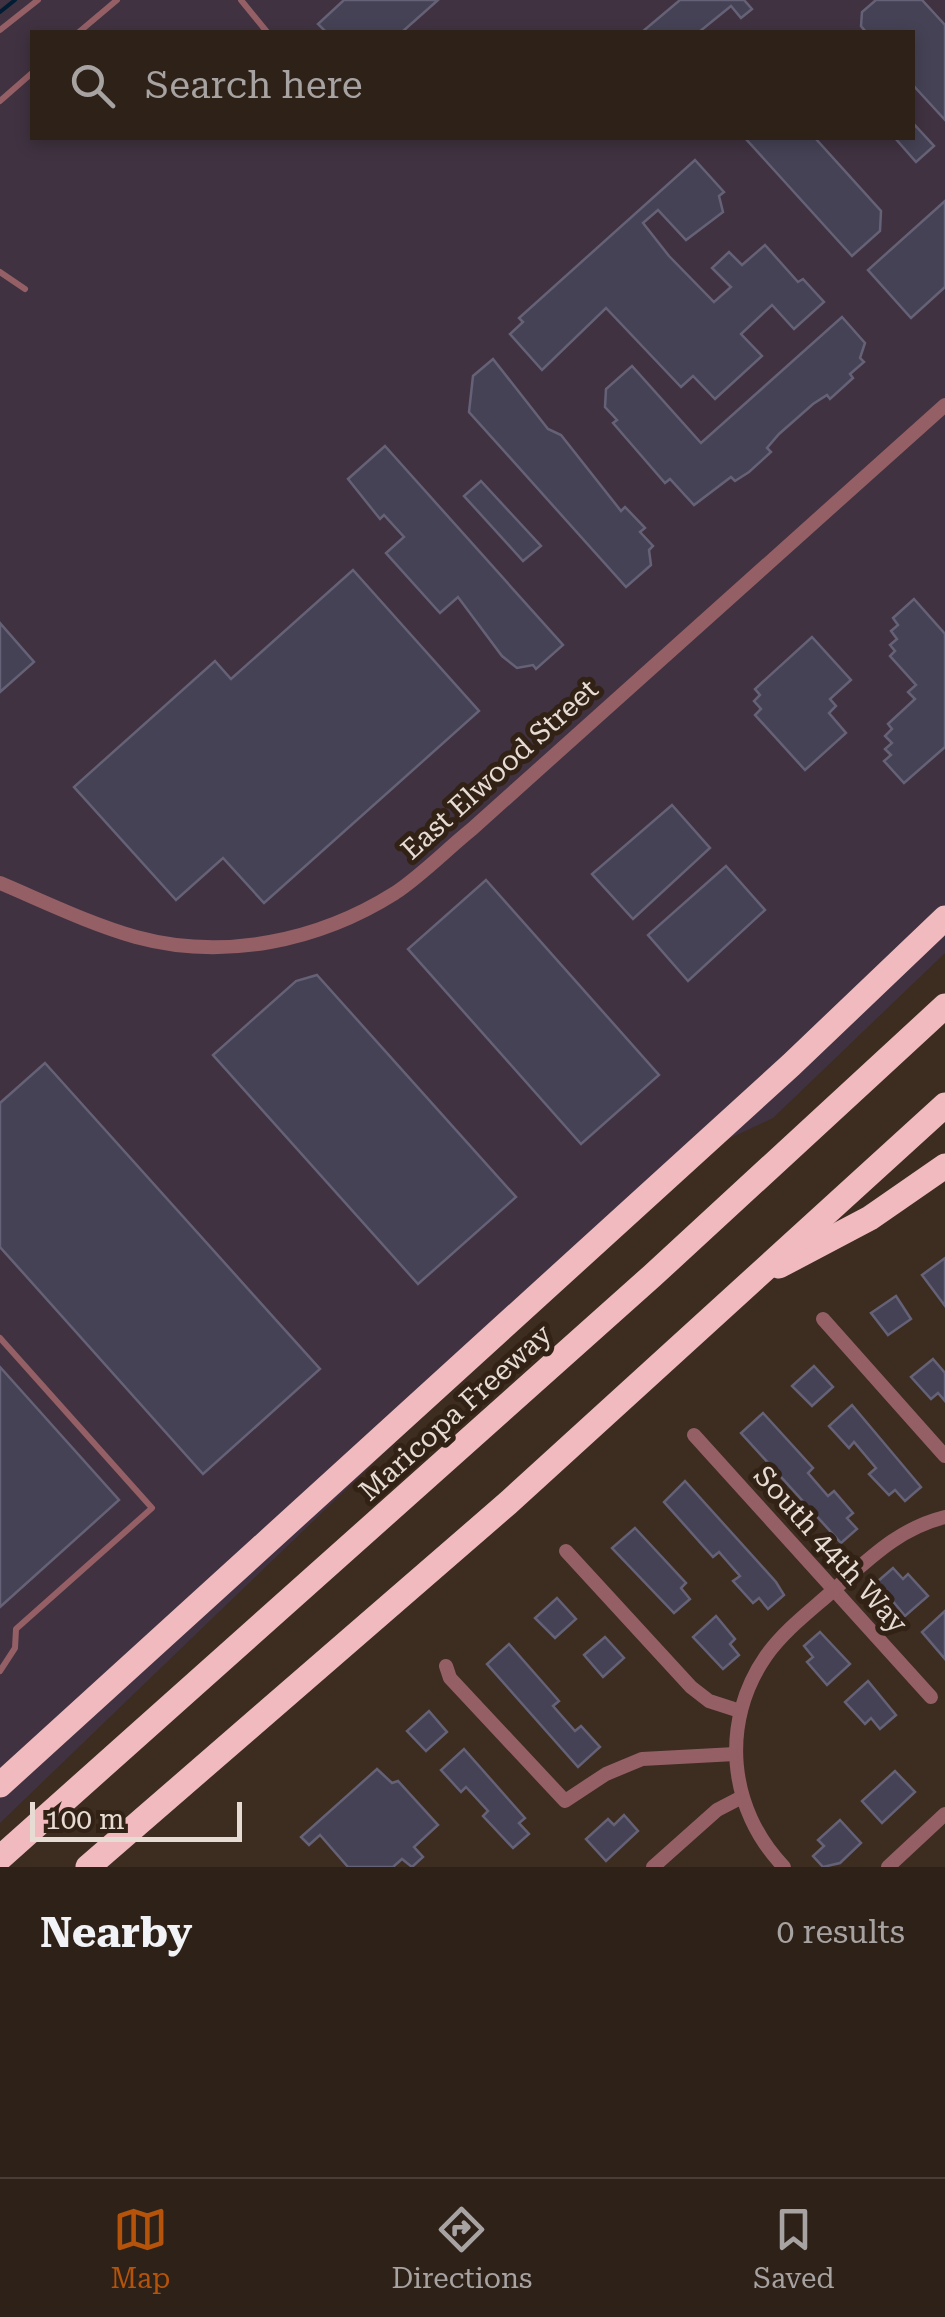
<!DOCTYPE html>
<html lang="en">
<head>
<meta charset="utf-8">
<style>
	:root { --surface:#2e2118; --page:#362921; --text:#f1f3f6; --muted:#a7a3a2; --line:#493e37; --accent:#b45309 }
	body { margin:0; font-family:"Roboto Serif",serif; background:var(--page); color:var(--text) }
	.scale { position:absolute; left:30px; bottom:25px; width:212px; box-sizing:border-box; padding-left:10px; border:5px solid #e7dcd4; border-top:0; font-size:28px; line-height:35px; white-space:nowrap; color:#e7dcd4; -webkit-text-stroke:8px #322216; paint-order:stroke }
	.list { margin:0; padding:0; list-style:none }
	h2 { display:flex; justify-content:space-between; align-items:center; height:130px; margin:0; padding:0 40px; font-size:42px }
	h2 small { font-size:32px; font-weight:400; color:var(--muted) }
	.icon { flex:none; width:55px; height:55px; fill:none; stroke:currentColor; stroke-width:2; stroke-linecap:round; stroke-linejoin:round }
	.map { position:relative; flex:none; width:945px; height:1867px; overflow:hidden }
	.search { position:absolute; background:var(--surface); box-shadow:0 5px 15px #0003; left:30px; right:30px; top:30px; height:110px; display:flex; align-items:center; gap:25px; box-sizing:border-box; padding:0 35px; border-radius:0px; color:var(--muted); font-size:38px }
	.sheet { height:310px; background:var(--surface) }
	nav { display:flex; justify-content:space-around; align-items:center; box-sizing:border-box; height:140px; border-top:2px solid var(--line); background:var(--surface); font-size:28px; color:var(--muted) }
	nav a { display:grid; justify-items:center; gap:5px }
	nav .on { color:var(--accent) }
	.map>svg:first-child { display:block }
</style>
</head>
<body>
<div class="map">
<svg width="945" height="1867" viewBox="0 0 945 1867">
	<rect width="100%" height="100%" fill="#3d2c20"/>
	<!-- industrial -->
	<path fill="#403240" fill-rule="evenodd" d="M 0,0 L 945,0 L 945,953 L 773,1118 L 692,1156 L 0,1823 ZM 32,32 L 912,32 L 912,138 L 32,138 Z"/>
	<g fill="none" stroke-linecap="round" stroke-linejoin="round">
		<!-- stream -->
		<polyline stroke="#001d34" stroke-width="4" points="0,12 15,0"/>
	</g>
	<!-- building -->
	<g fill="#454255" stroke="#656277" stroke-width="2.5">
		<polygon points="344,0 438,0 402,32 326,32 318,24"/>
		<polygon points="680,0 744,0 752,9 741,18 731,6 699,32 642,32"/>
		<polygon points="876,0 922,0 945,25 945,120 912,84 912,32 866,32 861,26 862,12"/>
		<polygon points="912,122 934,146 916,162 895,138 912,138"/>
		<polygon points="745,138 815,138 881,211 880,231 852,256"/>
		<polygon points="695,160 724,192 719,196 723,212 686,240 658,210 643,223 669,256 714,302 731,287 712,268 729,252 742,265 765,245 798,282 803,279 824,302 794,329 772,305 741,334 762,356 715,399 693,376 681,387 606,308 542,370 510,334 523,322 519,318"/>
		<polygon points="945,201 945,287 911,318 868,270"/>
		<polygon points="842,317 865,343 860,358 864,362 850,374 853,378 830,399 827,395 813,404 779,434 767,448 771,452 749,472 735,481 731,477 694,505 670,479 665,483 613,423 617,420 605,407 606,389 632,366 701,443"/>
		<polygon points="493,359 548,429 561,435 621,511 625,507 645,528 640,532 653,546 649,550 651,565 626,587 469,412 473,376"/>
		<polygon points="385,446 563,645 536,669 533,665 517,668 502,656 458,597 440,613 386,553 404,537 384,515 380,519 348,479"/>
		<polygon points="481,481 541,546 523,561 464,496"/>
		<polygon points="353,570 479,711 264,903 223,858 176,900 74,787 215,661 231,679"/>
		<polygon points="914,599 945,634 945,747 904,783 884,761 891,755 885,749 892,743 885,736 892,729 888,724 915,699 908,692 916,685 890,656 895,651 890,645 897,639 891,631 898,625 893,618"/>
		<polygon points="0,623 34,662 0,692"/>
		<polygon points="812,637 851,680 830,699 836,706 829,713 846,733 805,770 755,715 761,709 754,701 760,695 755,689"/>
		<polygon points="672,805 710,848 633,919 592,874"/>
		<polygon points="726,866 765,910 688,981 648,935"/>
		<polygon points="486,880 659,1075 581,1144 408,949"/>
		<polygon points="317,975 516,1197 418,1284 213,1055 296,981"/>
		<polygon points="45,1063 320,1369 203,1474 0,1247 0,1103"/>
		<polygon points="945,1258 945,1306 922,1275"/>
		<polygon points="896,1296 911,1319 888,1335 871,1313"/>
		<polygon points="933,1359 945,1373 945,1401 938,1393 931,1399 911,1377"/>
		<polygon points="814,1366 833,1387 812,1406 792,1386"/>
		<polygon points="0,1367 119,1500 0,1607"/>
		<polygon points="852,1405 921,1487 905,1501 895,1490 889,1495 869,1474 876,1468 854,1442 849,1448 829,1426"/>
		<polygon points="763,1413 813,1468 808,1473 828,1496 834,1491 853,1513 847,1518 857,1529 841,1543 741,1433"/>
		<polygon points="685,1481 776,1582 784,1595 768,1609 759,1598 753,1603 733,1581 740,1576 719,1552 713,1557 664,1502"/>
		<polygon points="635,1528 686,1583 681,1588 690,1599 674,1613 612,1548"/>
		<polygon points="893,1568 903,1579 908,1574 928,1596 905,1616 877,1582"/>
		<polygon points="557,1598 576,1619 555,1638 535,1618"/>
		<polygon points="945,1611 945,1659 922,1632"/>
		<polygon points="716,1616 735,1639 730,1644 739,1655 723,1669 693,1637"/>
		<polygon points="820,1632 850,1664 827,1685 807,1662 813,1657 804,1646"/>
		<polygon points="605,1637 624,1658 603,1677 584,1655"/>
		<polygon points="509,1644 559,1701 553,1706 575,1731 581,1726 600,1747 578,1767 487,1664"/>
		<polygon points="868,1681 896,1715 880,1729 871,1718 865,1724 845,1702"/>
		<polygon points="429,1711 447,1732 426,1751 407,1731"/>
		<polygon points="464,1749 525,1818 519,1823 529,1834 513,1848 483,1816 488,1811 466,1787 461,1792 441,1770"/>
		<polygon points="377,1769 392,1783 398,1781 438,1825 414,1847 423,1857 412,1867 402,1859 393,1867 348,1867 320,1835 309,1845 301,1837"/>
		<polygon points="895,1771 915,1792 882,1823 862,1801"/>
		<polygon points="624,1815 638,1831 606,1861 586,1839 608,1819 614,1825"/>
		<polygon points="840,1820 861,1843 840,1863 823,1867 813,1856 824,1846 818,1840"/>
	</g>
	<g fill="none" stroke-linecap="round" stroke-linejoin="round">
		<!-- lane -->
		<g stroke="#955f66" stroke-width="6">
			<polyline points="241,0 267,32"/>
			<polyline points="0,30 38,0"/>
			<polyline points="79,32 117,0"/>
			<polyline points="0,101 32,73"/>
			<polyline points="0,272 25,289"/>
			<polyline points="0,1338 152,1508 16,1629 15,1648 0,1671"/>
		</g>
		<!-- street -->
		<g stroke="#955f66" stroke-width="14">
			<path d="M 0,883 C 45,902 90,924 136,937 C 224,961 319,941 395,893 C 422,875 446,850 472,829 L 945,405"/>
			<polyline points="823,1319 945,1456"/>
			<polyline points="694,1435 931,1697"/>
			<polyline points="566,1551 691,1687 709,1701 740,1711"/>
			<polyline points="446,1666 450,1678 565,1801 606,1774 642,1759 735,1754"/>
			<polyline points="653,1867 717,1810 742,1797"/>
			<path d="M 784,1867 C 728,1809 720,1722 766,1656 C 785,1629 813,1609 837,1587 C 871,1557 900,1528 945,1517"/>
			<polyline points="888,1867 945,1814"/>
		</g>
		<!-- highway -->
		<g stroke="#f0babf" stroke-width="25">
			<polyline points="779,1266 870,1218 945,1166"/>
			<polyline points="0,1785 791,1065 945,918"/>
			<polyline points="0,1858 652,1276 945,1006"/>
			<polyline points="88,1867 508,1503 945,1105"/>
		</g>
	</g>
	<g text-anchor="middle" stroke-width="10" stroke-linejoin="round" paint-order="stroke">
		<!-- street labels -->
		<g font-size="28" fill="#e7dcd4" stroke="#322216">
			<text transform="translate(499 769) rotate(-42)" y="10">East Elwood Street</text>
			<text transform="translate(455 1412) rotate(-42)" y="10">Maricopa Freeway</text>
			<text transform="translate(831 1549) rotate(48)" y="10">South 44th Way</text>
		</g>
	</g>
</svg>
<div class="scale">100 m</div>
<div class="search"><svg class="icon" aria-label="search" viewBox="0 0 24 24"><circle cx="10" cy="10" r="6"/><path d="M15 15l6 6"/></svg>Search here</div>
</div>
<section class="sheet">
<h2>Nearby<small>0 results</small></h2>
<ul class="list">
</ul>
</section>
<nav>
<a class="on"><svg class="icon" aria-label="map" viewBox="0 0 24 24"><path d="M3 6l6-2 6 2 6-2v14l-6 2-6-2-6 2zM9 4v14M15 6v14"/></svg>Map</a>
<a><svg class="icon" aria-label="directions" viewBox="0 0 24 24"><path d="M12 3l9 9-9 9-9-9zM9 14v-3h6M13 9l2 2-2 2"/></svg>Directions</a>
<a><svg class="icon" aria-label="saved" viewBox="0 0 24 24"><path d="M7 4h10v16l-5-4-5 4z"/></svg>Saved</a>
</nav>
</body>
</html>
